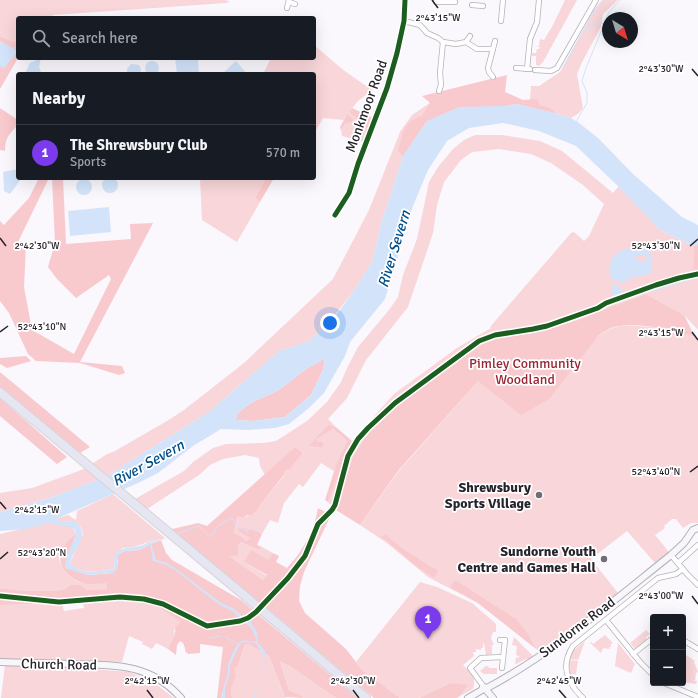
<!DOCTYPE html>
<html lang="en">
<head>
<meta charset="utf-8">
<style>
	:root { --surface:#171b24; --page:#20242c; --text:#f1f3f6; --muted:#9ea1a6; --line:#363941; --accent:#7c3aed }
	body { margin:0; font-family:Signika,sans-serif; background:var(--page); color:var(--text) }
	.controls { position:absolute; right:12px; bottom:12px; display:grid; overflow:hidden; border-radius:4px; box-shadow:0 4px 16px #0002 }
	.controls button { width:36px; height:36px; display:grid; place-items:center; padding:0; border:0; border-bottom:1px solid var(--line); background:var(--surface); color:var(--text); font:20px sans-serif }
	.compass { position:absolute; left:602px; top:12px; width:36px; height:36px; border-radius:50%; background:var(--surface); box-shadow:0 4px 16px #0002; rotate:142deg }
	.you { position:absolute; left:330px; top:323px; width:14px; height:14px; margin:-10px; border:3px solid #fff; border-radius:50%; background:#1a73e8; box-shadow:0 0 0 6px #1a73e833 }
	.badge { display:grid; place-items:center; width:26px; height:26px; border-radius:50%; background:var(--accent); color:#fff; font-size:13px; font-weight:700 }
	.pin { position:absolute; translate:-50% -33px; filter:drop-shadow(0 1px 2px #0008) }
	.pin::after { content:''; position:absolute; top:21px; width:14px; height:12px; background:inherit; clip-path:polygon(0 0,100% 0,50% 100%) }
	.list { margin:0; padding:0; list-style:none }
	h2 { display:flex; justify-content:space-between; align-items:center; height:52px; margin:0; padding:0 16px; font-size:17px }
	h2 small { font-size:13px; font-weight:400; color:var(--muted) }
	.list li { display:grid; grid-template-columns:26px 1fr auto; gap:12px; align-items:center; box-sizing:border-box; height:56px; padding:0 16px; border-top:1px solid var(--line) }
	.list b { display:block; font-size:15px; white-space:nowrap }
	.list p { margin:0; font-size:13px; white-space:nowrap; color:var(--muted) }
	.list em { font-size:13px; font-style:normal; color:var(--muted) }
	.icon { flex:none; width:22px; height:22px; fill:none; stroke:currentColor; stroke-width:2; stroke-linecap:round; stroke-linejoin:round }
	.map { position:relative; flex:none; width:698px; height:698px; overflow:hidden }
	.search { position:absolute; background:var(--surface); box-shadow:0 4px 16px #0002; left:16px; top:16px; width:300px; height:44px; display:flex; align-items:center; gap:10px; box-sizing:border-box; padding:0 14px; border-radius:4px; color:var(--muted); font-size:15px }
	.panel { position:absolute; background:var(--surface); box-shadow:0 4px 16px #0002; left:16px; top:72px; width:300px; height:108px; border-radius:4px }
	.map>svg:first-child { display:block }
</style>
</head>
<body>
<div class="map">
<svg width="698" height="698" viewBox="0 0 698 698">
	<rect width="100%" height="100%" fill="#faf7fd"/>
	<!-- green -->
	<g fill="#f8d6d9">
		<polygon points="0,0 226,0 230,2 226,3 53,15 52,18 18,18 18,42 13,42 0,36"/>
		<polygon points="565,0 577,0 543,62 539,66 536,65 536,56 532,56 532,53 536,53 537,49 539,49 540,47 535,46 539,46 540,39 544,40 553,25"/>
		<polygon points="602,0 618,0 603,14 601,27 582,62 577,74 583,108 579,113 571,118 558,114 549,107 540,105 530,100 531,86 539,86 560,72 594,10"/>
		<polygon points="314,45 342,69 366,86 375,88 358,101 349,112 356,118 359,127 368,129 363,142 342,136 341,130 346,123 345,116 344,120 323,118 315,132 314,132 314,74 263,74 271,58 314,58"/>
		<polygon points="430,103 443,114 427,121 403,156 382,220 372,262 353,292 325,327 309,341 279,351 209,412 107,476 50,498 0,512 0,493 32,488 84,469 107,454 115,451 167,421 184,410 244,363 333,279 369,210 400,132 412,115"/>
		<path d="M 475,135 L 502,135 L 540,141 L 562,151 L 613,193 L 619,186 L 660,230 L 694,246 L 693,270 L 698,269 L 698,330 L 684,315 L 646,294 L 610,307 L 578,320 L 534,333 L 497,338 L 425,386 L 399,404 L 371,429 L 353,456 L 336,510 L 328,502 L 352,441 L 394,394 L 457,348 L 491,328 L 490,327 L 571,233 L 574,232 L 584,241 L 589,236 L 604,204 L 583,185 L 551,163 L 531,154 L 499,149 L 472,152 L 461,160 L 444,182 L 437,205 L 433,233 L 408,307 L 366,360 L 347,398 L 328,419 L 337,428 L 329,424 L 308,446 L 322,448 L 324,445 L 323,442 L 318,442 L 317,439 L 333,429 L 347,441 L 334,471 L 321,463 L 303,487 L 299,484 L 284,503 L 278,523 L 270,520 L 262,534 C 256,530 246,527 238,528 L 250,538 L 246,541 L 241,536 L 234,533 L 237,517 L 243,518 L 257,511 L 260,505 L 284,476 L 285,471 L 290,469 L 303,453 L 295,447 L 265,475 L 260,466 L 259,458 L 245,455 L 223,459 L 210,465 L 199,475 L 147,509 L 135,499 L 184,471 L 193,462 L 213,448 L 226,444 L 264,443 L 276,441 L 307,421 L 327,402 L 341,382 L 348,366 L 358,347 L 389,310 L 398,297 L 403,275 L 417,239 L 429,182 L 438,167 L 453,149 L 464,140 Z"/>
		<polygon points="200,178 266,178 255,198 260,202 237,242 202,220"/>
		<path d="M 619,326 C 645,326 674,326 698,339 L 698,523 L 691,523 L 683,528 L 676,519 L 672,519 L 664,526 L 665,528 L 655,535 L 669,552 L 655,563 L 627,531 L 591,559 L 618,593 L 575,627 L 540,652 L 478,603 L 428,577 L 387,543 L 360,525 L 398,472 L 478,381 L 574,366 C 588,348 595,332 619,326 Z"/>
		<path d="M 113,494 L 165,538 C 159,540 153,540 148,542 C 140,545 132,548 122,548 L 114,562 L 115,568 L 114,569 C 98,571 83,576 70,563 L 83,534 C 80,516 67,525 55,519 L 68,515 L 76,520 L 77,511 Z"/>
		<path d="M 49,523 C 58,525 74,524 76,534 L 72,536 L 59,558 C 62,571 73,582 87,584 C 93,585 101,583 106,582 L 107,590 L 87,590 L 81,585 L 70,585 L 65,589 L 54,591 L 13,590 L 0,588 L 0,534 L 38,525 L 42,529 L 41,524 Z"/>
		<polygon points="241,542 258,550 262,547 273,553 268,561 244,562 267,576 263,580 229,556"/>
		<path d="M 420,582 L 437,587 L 472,603 L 496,624 L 496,632 L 493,632 L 491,638 L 494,645 L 492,645 L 492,654 L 486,655 L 484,643 L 483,643 L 483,648 L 481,648 L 481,650 L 476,649 L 476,652 L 473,652 L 474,656 L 463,665 C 471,674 477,677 473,689 L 460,696 L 467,686 L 450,683 L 419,698 L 400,698 L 379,682 L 362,670 L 356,662 Z"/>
		<polygon points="118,599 144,601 160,608 182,622 174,630 174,637 168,649 156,643 152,649 142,644 143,642 129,636 122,662 0,659 0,605 62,604 64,611 84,608 83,602"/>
		<polygon points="646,630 650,634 646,637 647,640 635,649 630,643"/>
		<polygon points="605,635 613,643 611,644 611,647 609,647 610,649 603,648 601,653 590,643 591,642 593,644"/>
		<path d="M 514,637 L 533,656 L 530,659 C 522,658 520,665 511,664 L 515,664 L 516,657 L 519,658 L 519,656 L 516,655 L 517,646 L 512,645 Z"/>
		<polygon points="585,641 578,660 569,659 573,651"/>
		<polygon points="618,643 635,664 631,673 615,666"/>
		<polygon points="245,644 248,644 269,656 285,697 287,698 232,698 231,688 234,670 238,666"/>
		<polygon points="683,653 695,661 694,662 698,672 696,673 695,681 697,681 696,684 683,682"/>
		<polygon points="280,660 288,665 336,698 302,698 303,696 289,690"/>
		<polygon points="569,660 578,661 576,674 570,675"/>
		<polygon points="5,665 92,669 129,672 153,682 174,698 1,698"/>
		<polygon points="486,666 488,666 489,668 497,668 497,674 484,674 480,671"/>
	</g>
	<!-- forest -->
	<g fill="#f8cace">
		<polygon points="0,36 13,42 18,42 18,58 0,89"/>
		<path d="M 507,75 L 505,92 L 523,100 L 537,99 L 540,105 L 549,107 L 558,114 L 516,104 L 427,121 L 403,156 L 398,151 C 403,134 403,121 422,116 L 430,103 L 422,96 Z"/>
		<path d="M 0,108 L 18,120 C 18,127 14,128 10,134 C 6,138 5,145 5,151 L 0,150 Z"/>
		<polygon points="352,108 373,118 368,129 359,127 356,118 349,112"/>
		<polygon points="347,114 353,119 352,122 346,123 341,130 340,127"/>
		<polygon points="39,178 49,178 18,242 26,245 24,287 32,330 74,354 111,279 109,275 76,298 57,279 48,267 55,243 52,178 63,178 66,244 131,239 130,224 153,223 80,362 122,366 125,373 119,375 80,363 36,361 28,354 9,313 0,301 0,221 4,225 29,198"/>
		<polygon points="266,178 274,178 260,202 255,198"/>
		<polygon points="694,246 698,246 698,269 693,270"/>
		<path d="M 646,294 L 684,315 L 695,337 C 673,329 643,323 618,326 C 611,327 605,331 599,335 L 549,399 L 521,415 L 478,381 L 398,471 L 360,525 L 336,510 L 353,456 L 371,429 L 399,404 L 481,345 L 497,338 L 534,333 L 578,320 L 610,307 Z"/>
		<polygon points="26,356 31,361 7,368 0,364 0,358"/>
		<polygon points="325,358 323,370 311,395 285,417 254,421 235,420 238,413 251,403 279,390 306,369"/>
		<polygon points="0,372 90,447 80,453 0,388"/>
		<polygon points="0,398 67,457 57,464 0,416"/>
		<polygon points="329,424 337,428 352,441 328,502 325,500 336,465 347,441 333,429 317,439 318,442 323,442 324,445 322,448 308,446"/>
		<path d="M 295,447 L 303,453 L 290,469 L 285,471 L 284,475 L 260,505 L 257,511 L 251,515 L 247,515 L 243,518 L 237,517 L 234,533 L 241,536 L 246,541 L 250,538 L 239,531 L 238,528 C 246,527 256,530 262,534 L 257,545 L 262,547 L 258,550 L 241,542 L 238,545 L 238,555 L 229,556 L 263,580 L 267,575 L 244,562 L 251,550 L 268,560 L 273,553 L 279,556 L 276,562 L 287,568 C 303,551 314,531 318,508 L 331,515 L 304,572 L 300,586 L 299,601 L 305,613 L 346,649 L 362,670 L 379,682 L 400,698 L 374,698 L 267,608 L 261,605 L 172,529 L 198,523 L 207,526 Z"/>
		<path d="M 76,534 L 65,567 L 88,575 L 113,573 L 118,563 L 117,557 L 120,553 L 125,551 L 140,550 L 150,544 L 161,540 L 166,553 L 172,560 L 241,600 L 358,698 L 336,698 L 288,665 L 280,661 L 289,690 L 303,696 L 302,698 L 285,697 L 269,656 L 248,644 L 245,644 L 238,666 L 234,670 L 236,675 L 231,688 L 232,698 L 217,698 L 223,647 L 200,644 L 200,653 L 188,654 L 185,651 L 185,648 L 183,643 L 180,641 L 177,645 L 176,655 L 168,649 L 174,637 L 176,626 L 181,622 L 160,608 L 144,601 L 118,599 L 60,604 L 0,605 L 0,588 L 13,590 L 54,591 L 65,589 L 70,585 L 81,585 L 87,590 L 107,590 L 106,583 C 100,583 93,585 87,584 C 72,581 55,567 62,551 C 65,544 70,537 76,534 Z"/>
		<polygon points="386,535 403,549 438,571 434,578 415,565 381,536"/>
		<polygon points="455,580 516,619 528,634 535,648 478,603 450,587"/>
		<polygon points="450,683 468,685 460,696 457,698 419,698"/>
	</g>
	<!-- water -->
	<g fill="#d3e4fa" fill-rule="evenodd">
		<polygon points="0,41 18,51 4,68 0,66"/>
		<polygon points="41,58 39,67 42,74 25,74 30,63"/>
		<polygon points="175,58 198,58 199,74 177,74"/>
		<polygon points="236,61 247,74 222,74"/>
		<circle cx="152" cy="68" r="7"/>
		<polygon points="131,64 139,65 141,69 140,74 127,74 127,69"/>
		<path d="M 516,104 L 551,112 L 571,118 L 579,123 L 598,138 L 633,174 L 682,217 L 698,225 L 698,246 L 694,246 L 660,230 L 619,187 L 576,146 L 539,131 L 503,123 L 469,128 L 447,141 L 428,170 L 413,206 L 385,299 L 350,342 L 345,356 L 324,393 L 309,408 L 289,424 L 275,428 L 249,430 L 221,429 L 193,446 L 158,473 L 138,483 L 56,519 L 61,521 L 76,522 C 91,536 74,548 70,563 C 83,576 98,571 114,569 L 115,568 C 110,544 128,550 143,545 C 145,544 147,543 149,542 C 154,540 161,539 167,538 L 151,543 L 156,560 L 165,562 L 175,568 L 221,603 L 233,608 L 247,620 L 250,621 L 257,632 L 258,643 L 265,651 L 265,656 L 255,698 L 253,698 L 258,686 L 264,657 L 256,643 L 242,642 L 238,648 L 230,665 L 230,673 L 225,688 L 225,698 L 221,698 L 221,696 L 228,673 L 228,665 L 234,650 L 238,644 L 243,640 L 253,642 L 257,641 L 252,629 L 231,610 L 221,606 L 175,570 L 164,564 L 153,561 L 150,544 L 140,550 L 125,551 L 120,553 L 117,558 L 118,568 L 113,573 L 88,575 L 65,568 L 66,559 L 76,534 L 75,530 C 68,525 50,523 42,524 L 42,530 L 38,525 L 26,529 L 0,531 L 0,512 L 50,498 L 107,476 L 209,412 L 279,351 L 309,341 L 325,327 L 337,314 L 353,292 L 372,262 L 382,220 L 403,156 L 427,121 L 459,107 L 505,106 ZM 325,359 L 323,370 L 311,395 L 285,417 L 254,421 L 235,420 L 238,413 L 251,403 L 279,390 L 306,369 Z"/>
		<polygon points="18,169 18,178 21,179 10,194 4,191 3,172"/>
		<circle cx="110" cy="185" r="8"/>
		<circle cx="84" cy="187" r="8"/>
		<polygon points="109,207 111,232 70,236 68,211"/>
		<path d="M 645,247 C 653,254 653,263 651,273 L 642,276 L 630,277 L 629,280 L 621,283 L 612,279 C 610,275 609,271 610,267 C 611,247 630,249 645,247 ZM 643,255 L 647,257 L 648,259 L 645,261 L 639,261 L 635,257 L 636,256 Z"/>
		<polygon points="613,285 616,285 622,288 622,291 619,295 612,295 611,287"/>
	</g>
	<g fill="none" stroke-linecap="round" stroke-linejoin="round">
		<!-- stream -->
		<g stroke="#d3e4fa" stroke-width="1">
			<polyline points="584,29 587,31 598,22 604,24"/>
			<polyline points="563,68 595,10 603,0"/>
			<polyline points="576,122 587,103 587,93 582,81 586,68 609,12 620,0"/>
			<polyline points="244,530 248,533"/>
			<path d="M 177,534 L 199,526 L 210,537 L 219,525 L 232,518 C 241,533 243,530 259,529"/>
			<polyline points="225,637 238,644"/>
			<polyline points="209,638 221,636"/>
		</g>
		<!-- canal -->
		<polyline stroke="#d3e4fa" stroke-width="4" points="650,290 682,280 698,276"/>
		<!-- street casing -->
		<g stroke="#b4b1b7" stroke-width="6">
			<g id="street">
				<polyline points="289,2 295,4"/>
				<polyline points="436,2 455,2"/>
				<polyline points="472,5 483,6"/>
				<polyline points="287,8 289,0"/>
				<polyline points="404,21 420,25 427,33 438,38 443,42 456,44 466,42 477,49 493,49"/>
				<polyline points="501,21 503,0"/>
				<polyline points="466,42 470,36"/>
				<polyline points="516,68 530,69"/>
				<polyline points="527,69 530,39 537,22 539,0"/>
				<polyline points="535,70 551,71 557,68 596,0"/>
				<polyline points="493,77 489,72 488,68 495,41"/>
				<polyline points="439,91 441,85 440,73 443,42"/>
				<polyline points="335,215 349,193 358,164 387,88 397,53 404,21 405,0"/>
				<polyline points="671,555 687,574 698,585"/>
				<polyline points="678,563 698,545"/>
				<polyline points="606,620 640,662 653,675"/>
				<polyline points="500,640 505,640 502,668"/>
				<polyline points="683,640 698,649"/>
				<polyline points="633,654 653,638"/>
				<polyline points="664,683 698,697"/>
				<polyline points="484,687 470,668 481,658 503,657"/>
				<path d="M 583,698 C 567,683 560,666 573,646 L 658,578 L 676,574 L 683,569"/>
			</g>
		</g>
		<!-- secondary casing -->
		<g stroke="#b4b1b7" stroke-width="8">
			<g id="secondary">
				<path d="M 0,662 C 24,663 47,663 71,664 C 114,665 150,663 181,698"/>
				<polyline points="487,691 493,698"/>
				<path d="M 468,698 L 482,690 L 483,687 L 487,688 C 553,653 613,601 671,555 L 684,543 L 693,530 L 698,528"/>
			</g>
		</g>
		<!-- highway casing -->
		<g stroke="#d6d4d8" stroke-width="10">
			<path id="highway" d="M 0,392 C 122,494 245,595 366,698"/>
		</g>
		<!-- street -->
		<use href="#street" stroke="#fefeff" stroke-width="4.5"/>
		<!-- secondary -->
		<use href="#secondary" stroke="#f7f7fb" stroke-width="6"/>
		<!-- highway -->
		<use href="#highway" stroke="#e6e5f2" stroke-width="8"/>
		<!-- cycleway casing -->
		<g stroke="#fff" stroke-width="8">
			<g id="cycleway">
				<polyline points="335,215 349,193 358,164 387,88 397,53 404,21 405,0"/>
				<polyline points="0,596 59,602 120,597 144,599 163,604 207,626 240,621 248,618 256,612 288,578 305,556 318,524 332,510 335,505 348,456 358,439 368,428 395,403 479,341 495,335 533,329 547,326 598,308 606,303 656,285 679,278 698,274"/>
			</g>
		</g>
		<!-- cycleway -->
		<use href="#cycleway" stroke="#1b5e20" stroke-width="5"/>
	</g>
	<!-- ticks -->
	<path fill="none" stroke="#27232a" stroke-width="1.5" d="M 432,0 L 438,8M 692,69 L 698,76M 0,238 L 6,246M 690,246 L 698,239M 0,332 L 8,326M 692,332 L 698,340M 690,472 L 698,466M 0,502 L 6,509M 0,559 L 8,552M 692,596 L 698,604M 147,690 L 153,698M 353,690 L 359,698M 559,690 L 566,698"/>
	<!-- markers -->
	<g fill="#716d74" stroke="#fff" stroke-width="1.5">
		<circle cx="539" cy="495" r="4"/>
		<circle cx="604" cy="559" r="4"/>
	</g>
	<g text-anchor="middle" stroke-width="3.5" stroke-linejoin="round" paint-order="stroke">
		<!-- street labels -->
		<g font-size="14" fill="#27232a" stroke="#fff">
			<text transform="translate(366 106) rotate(-70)" y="5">Monkmoor Road</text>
			<text transform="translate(577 627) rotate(-37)" y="5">Sundorne Road</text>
			<text transform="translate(59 664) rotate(1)" y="5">Church Road</text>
		</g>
		<!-- park labels -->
		<g font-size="14" fill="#972535" stroke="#fff">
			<text x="525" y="368">Pimley Community<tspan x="525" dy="16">Woodland</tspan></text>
		</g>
		<!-- poi labels -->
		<g font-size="14" font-weight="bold" fill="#27232a" stroke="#fff" text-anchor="end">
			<text x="531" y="492">Shrewsbury<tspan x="531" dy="16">Sports Village</tspan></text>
			<text x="596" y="556">Sundorne Youth<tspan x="596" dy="16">Centre and Games Hall</tspan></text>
		</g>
		<!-- water labels -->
		<g font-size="15" font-style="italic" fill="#004f8b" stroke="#fff">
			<text transform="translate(394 249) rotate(-73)" y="5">River Severn</text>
			<text transform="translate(148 463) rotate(-29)" y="5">River Severn</text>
		</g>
	</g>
	<g font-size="10" text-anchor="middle" fill="#27232a" stroke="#fff" stroke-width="3.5" stroke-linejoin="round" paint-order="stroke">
		<text x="438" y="21">2°43'15"W</text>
		<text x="661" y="72">2°43'30"W</text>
		<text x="656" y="249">52°43'30"N</text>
		<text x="37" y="249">2°42'30"W</text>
		<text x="42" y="330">52°43'10"N</text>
		<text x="661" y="336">2°43'15"W</text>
		<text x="656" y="475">52°43'40"N</text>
		<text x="37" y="513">2°42'15"W</text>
		<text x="42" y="556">52°43'20"N</text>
		<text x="661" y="599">2°43'00"W</text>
		<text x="147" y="684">2°42'15"W</text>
		<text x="353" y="684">2°42'30"W</text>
		<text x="559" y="684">2°42'45"W</text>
	</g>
</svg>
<div class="controls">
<button>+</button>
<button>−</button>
</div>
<svg class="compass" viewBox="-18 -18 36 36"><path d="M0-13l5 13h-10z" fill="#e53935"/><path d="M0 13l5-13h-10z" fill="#9ea1a6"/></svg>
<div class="you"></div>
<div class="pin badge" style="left:428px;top:639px">1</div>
<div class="search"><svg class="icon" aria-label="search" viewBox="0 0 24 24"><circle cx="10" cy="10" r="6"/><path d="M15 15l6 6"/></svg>Search here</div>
<section class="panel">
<h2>Nearby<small></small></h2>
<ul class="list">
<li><span class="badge">1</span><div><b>The Shrewsbury Club</b><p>Sports</p></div><em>570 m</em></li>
</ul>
</section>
</div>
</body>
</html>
